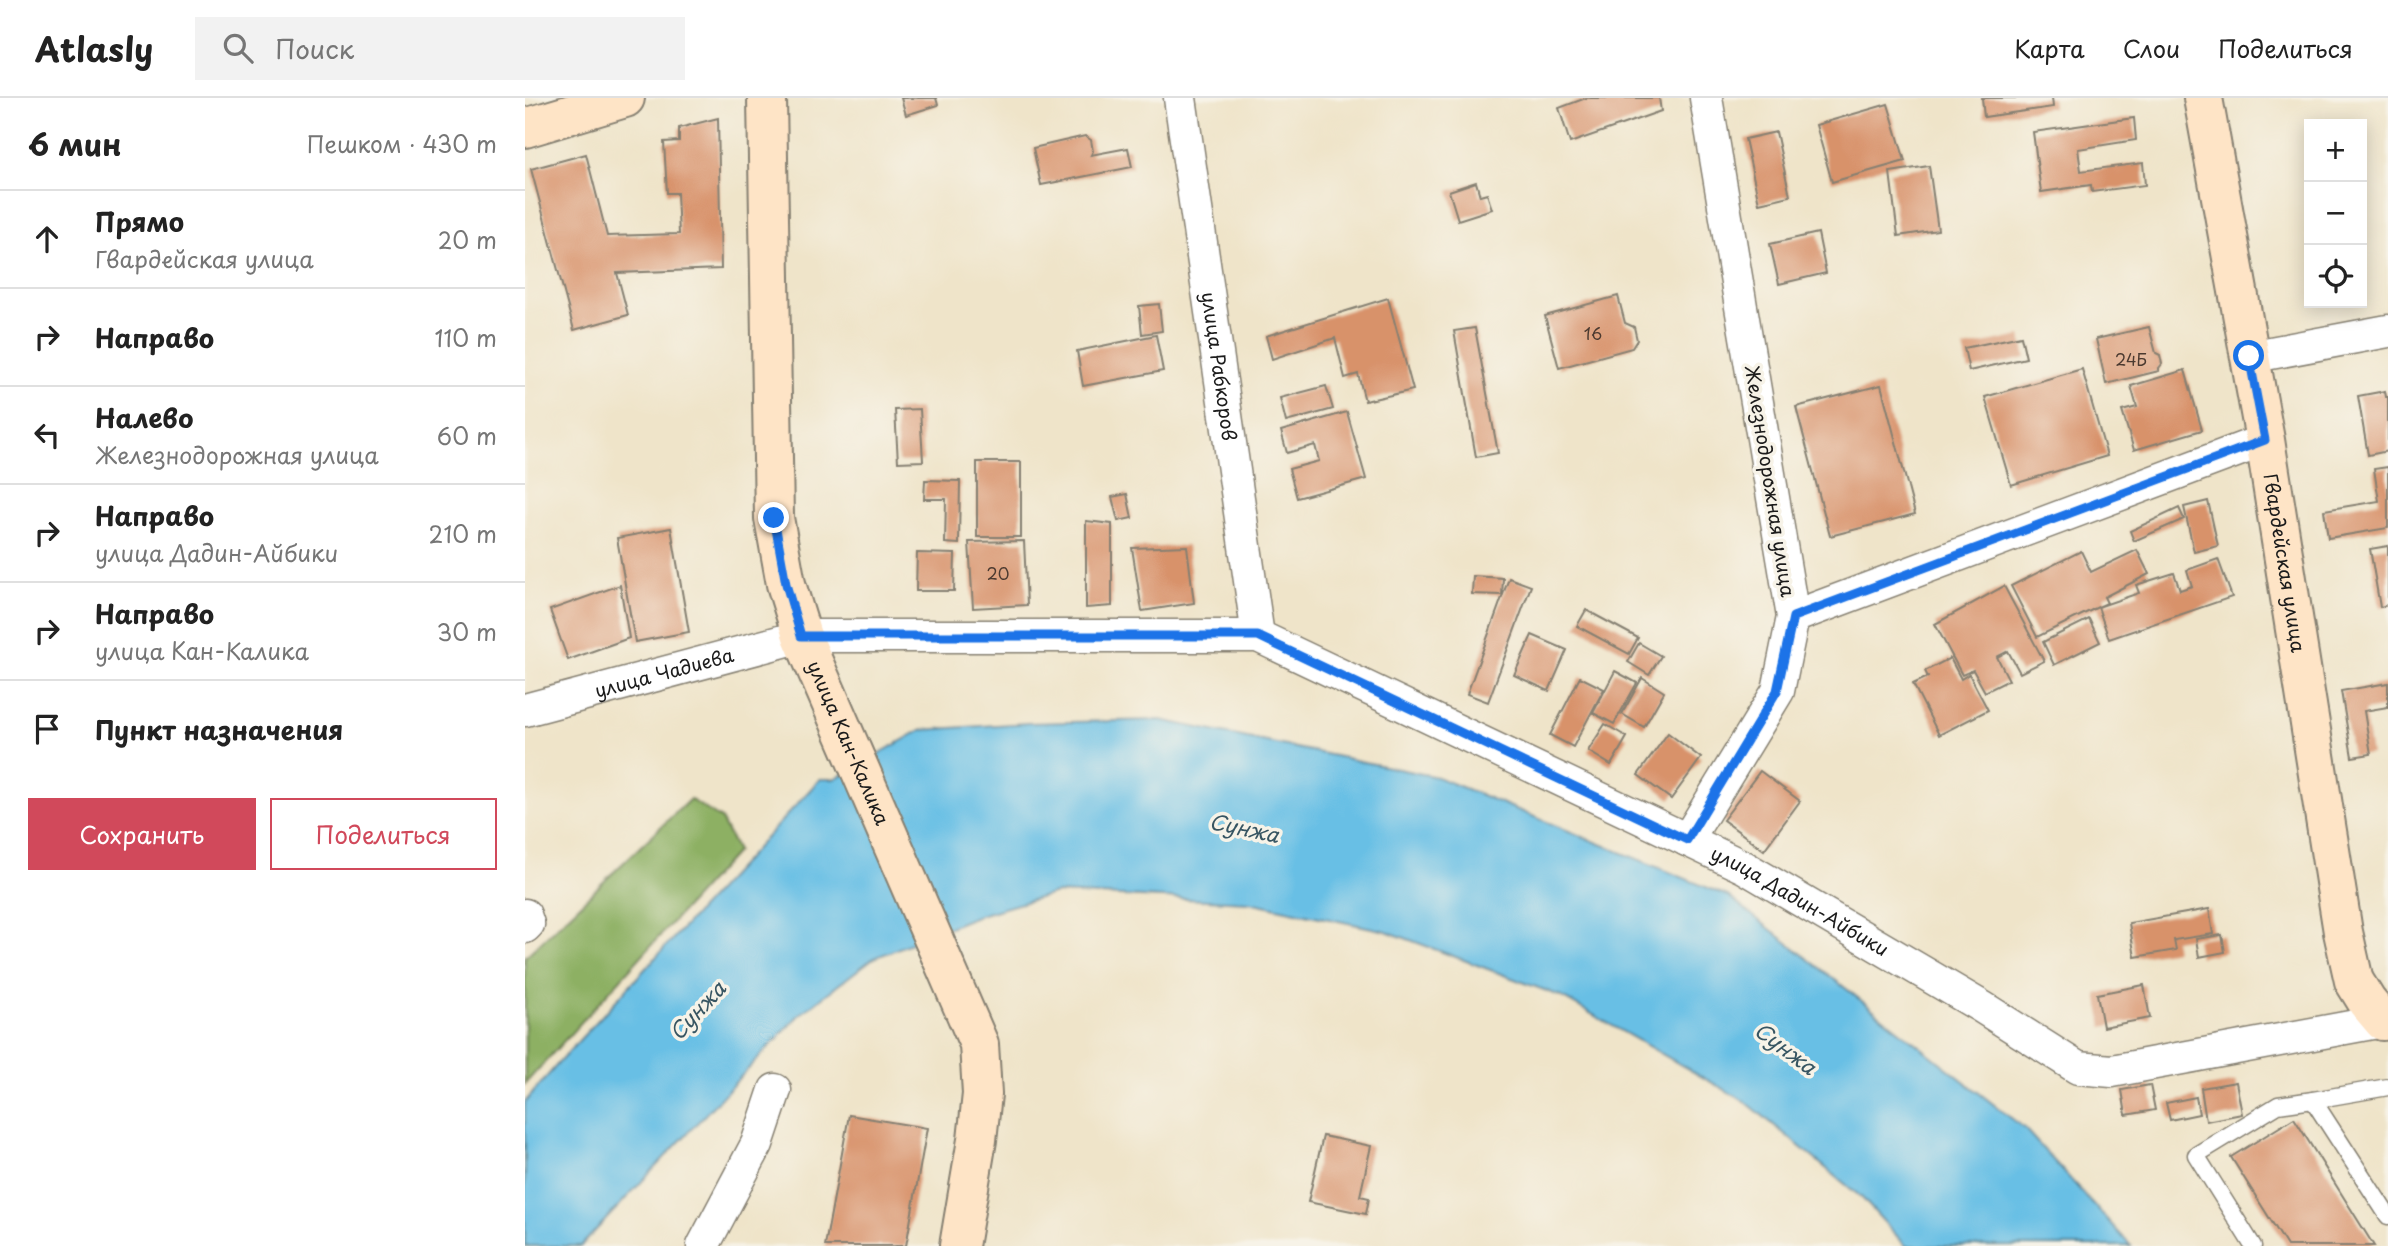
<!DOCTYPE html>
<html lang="ru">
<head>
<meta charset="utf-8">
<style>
	:root { --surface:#fff; --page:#f2f2f2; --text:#222; --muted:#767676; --line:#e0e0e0; --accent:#d1495b }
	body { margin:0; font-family:"Playpen Sans",sans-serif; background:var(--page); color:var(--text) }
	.controls { position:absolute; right:21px; top:21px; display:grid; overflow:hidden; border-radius:0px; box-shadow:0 4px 18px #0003 }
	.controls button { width:63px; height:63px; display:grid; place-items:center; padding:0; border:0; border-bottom:2px solid var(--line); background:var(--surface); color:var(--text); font:35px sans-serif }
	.stop { position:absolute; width:21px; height:21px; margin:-16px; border:5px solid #1a73e8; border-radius:50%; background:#fff }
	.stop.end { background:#1a73e8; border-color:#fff; box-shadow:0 2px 7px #0008 }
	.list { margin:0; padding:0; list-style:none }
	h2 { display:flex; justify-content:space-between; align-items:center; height:91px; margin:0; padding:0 28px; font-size:30px }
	h2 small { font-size:23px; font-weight:400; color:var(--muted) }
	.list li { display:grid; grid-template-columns:46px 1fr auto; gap:21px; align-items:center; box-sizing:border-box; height:98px; padding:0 28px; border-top:2px solid var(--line) }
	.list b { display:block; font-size:26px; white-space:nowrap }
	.list p { margin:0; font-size:23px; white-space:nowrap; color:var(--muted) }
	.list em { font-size:23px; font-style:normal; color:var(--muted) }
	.actions { display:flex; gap:14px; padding:21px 28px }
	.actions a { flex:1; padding:16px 0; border:2px solid var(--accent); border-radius:0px; text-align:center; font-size:24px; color:var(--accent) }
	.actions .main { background:var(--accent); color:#fff }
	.icon { flex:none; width:38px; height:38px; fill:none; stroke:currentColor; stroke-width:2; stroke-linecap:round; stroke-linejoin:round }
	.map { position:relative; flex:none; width:1863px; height:1148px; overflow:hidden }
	header { display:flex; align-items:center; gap:42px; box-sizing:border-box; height:98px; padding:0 35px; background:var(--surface); border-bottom:2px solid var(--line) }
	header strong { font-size:33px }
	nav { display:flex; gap:38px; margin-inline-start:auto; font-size:24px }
	.search { width:490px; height:63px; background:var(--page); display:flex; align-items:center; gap:18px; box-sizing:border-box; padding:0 24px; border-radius:0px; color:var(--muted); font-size:26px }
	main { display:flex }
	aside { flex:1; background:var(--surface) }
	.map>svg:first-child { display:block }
</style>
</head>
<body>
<header>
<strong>Atlasly</strong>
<div class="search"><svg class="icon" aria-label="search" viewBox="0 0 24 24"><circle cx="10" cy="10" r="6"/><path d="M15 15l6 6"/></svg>Поиск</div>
<nav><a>Карта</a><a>Слои</a><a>Поделиться</a></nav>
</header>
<main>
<aside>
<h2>6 мин<small>Пешком · 430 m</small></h2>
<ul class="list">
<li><svg class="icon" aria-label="ahead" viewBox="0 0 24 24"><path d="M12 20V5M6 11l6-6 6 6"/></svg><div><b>Прямо</b><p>Гвардейская улица</p></div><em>20 m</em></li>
<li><svg class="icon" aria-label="right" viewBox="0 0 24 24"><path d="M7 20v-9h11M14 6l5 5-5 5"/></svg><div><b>Направо</b></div><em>110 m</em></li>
<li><svg class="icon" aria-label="left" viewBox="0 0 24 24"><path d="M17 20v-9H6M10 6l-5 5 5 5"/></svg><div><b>Налево</b><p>Железнодорожная улица</p></div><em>60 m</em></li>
<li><svg class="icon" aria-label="right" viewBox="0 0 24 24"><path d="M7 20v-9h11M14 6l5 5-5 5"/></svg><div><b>Направо</b><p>улица Дадин-Айбики</p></div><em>210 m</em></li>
<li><svg class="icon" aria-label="right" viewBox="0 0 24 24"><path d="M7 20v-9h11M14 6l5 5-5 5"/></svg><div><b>Направо</b><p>улица Кан-Калика</p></div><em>30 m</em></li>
<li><svg class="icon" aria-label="arrive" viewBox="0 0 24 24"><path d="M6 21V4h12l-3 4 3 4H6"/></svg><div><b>Пункт назначения</b></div></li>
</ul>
<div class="actions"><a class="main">Сохранить</a><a>Поделиться</a></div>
</aside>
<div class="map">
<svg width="1863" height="1148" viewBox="0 0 1863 1148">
	<rect width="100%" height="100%" fill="#f7f3e8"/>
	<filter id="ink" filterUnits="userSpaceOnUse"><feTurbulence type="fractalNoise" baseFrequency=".0143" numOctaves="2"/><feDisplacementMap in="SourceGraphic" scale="14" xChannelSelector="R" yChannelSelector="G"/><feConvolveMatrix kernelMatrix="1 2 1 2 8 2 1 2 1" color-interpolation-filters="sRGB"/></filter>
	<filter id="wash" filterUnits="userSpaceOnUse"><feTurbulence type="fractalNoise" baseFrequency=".00686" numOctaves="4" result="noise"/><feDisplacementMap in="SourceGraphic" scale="28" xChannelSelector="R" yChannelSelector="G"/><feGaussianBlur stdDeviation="1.57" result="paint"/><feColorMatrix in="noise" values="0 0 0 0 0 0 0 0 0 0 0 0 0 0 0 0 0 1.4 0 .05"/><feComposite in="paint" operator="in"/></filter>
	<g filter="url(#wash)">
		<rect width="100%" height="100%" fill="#efe4c9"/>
		<!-- forest -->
		<polygon fill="#8db064" stroke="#546640" stroke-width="2" points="165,701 196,721 212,753 0,986 0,859"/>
		<!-- water -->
		<polygon fill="#68bfe5" stroke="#426e80" stroke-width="2" points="635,622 912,679 1203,798 1500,1031 1606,1148 1381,1148 1337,1100 1221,1004 1035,898 861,833 724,804 531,795 451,818 347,861 273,918 56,1148 0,1148 0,1004 37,961 295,681 309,681 396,632 503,625"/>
		<g id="blocks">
			<!-- building -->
			<g fill="#d8926b">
				<polygon points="376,0 411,0 413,7 381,17"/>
				<polygon points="1061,0 1134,0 1136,13 1045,45 1034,10"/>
				<polygon points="1457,0 1527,0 1528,9 1459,19"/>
				<polygon points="1363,6 1380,63 1307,84 1291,27"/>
				<polygon points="193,20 196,171 92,175 103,217 49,232 6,71 61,56 82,138 154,136 152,95 142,95 139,44 154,43 154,30"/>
				<polygon points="1609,20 1611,42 1553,51 1556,73 1618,65 1620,87 1567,94 1566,87 1516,94 1508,34"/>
				<polygon points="1251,34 1265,98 1234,105 1220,41"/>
				<polygon points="560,38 566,42 568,53 566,57 603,50 607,69 516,87 508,50"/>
				<polygon points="1404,68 1413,132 1373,138 1365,74"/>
				<polygon points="951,84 955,98 962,96 967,111 933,122 924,93"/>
				<polygon points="1293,135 1301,175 1254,186 1245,146"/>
				<polygon points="1093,198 1100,225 1109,229 1112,242 1107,250 1034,270 1020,218"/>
				<polygon points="863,200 888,292 840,303 833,276 820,280 810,240 747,261 741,238"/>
				<polygon points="634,206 637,233 617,236 614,208"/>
				<polygon points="1624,229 1631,255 1635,257 1637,266 1634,270 1634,273 1581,286 1571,241"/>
				<polygon points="950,230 973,355 951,359 929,233"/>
				<polygon points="631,237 638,273 558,288 552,253"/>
				<polygon points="1496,238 1501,260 1444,273 1439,250"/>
				<polygon points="1557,271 1582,358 1486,387 1460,299"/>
				<polygon points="1660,272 1677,332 1609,352 1597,313 1612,309 1606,288"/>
				<polygon points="1356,287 1390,416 1305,438 1271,309"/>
				<polygon points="801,288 808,311 761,324 755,300"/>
				<polygon points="1860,293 1861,299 1863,299 1863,353 1843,357 1833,298"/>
				<polygon points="395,311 398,363 373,364 370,312"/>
				<polygon points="822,314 841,381 772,400 764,371 794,363 790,347 762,355 756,333"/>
				<rect x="452" y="364" width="44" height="75"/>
				<polygon points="1863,369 1863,430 1803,440 1799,412 1854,403 1849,371"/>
				<polygon points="400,382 435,383 434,446 420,445 421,401 399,401"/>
				<polygon points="602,396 607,420 593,423 587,399"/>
				<polygon points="1683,403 1693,448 1669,454 1659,409"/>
				<polygon points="1654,410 1659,421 1609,443 1605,433"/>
				<polygon points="561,423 587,426 587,508 561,510"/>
				<polygon points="146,430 164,534 110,544 92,440"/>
				<polygon points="499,443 502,507 448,510 444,444"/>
				<polygon points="662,448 669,505 617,513 607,450"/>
				<polygon points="1863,448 1863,507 1855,509 1845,451"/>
				<polygon points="1612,452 1624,476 1579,499 1582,505 1573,509 1614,495 1611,487 1649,475 1655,492 1667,488 1662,472 1693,461 1707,499 1584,541 1573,509 1512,539 1486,488 1556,453 1566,474"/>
				<polygon points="392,455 430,456 429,493 391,493"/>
				<polygon points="948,478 978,480 977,497 947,496"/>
				<polygon points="984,480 1006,488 963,604 942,596"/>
				<polygon points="95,487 104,540 43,562 25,512"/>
				<polygon points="1479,488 1519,563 1495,575 1483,553 1472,559 1484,582 1460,594 1448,572 1437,577 1410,526"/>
				<polygon points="1061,512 1113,540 1104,556 1052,528"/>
				<polygon points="1564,521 1575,544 1529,567 1518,544"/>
				<polygon points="1007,537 1042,552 1024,593 989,577"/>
				<polygon points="1114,545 1136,558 1124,577 1103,564"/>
				<polygon points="1425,560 1436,581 1444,576 1463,612 1414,637 1388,586 1403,579 1400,573"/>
				<polygon points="1090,573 1112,585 1089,626 1068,615"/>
				<polygon points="1055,579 1079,591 1048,649 1025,637"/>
				<polygon points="1117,580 1139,594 1119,629 1097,616"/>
				<polygon points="1863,585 1863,609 1839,613 1846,656 1827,659 1816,593"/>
				<polygon points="1080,626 1102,639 1086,667 1063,653"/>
				<polygon points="1143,635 1176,660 1146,701 1113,677"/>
				<polygon points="1235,673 1275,703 1239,752 1198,722"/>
				<polygon points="1684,811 1688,836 1649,842 1651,852 1610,859 1604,825"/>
				<polygon points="1697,837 1700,854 1674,859 1671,841"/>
				<polygon points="1619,887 1625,920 1578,929 1572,896"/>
				<polygon points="1711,984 1717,1016 1681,1023 1676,990"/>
				<polygon points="1625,987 1630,1012 1601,1017 1597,992"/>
				<polygon points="1671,999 1674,1016 1645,1022 1641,1005"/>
				<polygon points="324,1017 402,1030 381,1148 300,1148"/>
				<polygon points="1769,1020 1849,1148 1762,1148 1706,1059"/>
				<polygon points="798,1038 846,1048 835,1098 844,1100 841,1116 783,1104"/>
			</g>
		</g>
	</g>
	<g filter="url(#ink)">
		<use href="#blocks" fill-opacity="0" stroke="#868072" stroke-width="2"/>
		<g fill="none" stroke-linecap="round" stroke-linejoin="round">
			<!-- lane casing -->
			<g stroke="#868072" stroke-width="19">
				<g id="lane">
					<polyline points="1863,989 1788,1002 1863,1118"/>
					<polyline points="1728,1148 1671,1057 1753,1007 1788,1002"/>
				</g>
			</g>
			<!-- street casing -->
			<g stroke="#868072" stroke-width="35">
				<g id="street">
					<path id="s1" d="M 655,0 L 733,538"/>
					<polyline points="1724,259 1863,233"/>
					<polyline points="1268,519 1740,342"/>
					<path id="s2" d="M 0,612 L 277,538 L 733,538 L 1219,769 L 1457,909 L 1553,970 L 1587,973 L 1858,923"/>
					<polyline points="1162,742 1253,593 1268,519 1181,0"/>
					<polyline points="0,817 3,826 0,829"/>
					<polyline points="178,1148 232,1046 250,992"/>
				</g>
			</g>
			<!-- secondary casing -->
			<g stroke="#868072" stroke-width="42">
				<g id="secondary">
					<path id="s3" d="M 242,0 L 249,420 L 261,486 L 277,538 L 454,946 L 457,996 L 452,1042 L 434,1148"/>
					<path id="s4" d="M 1678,0 L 1740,342 L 1818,834 L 1829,883 L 1842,904 L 1858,923 L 1863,922"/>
					<polyline points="0,30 100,0"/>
				</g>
			</g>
			<!-- lane -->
			<use href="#lane" stroke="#fff" stroke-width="16"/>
			<!-- street -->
			<use href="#street" stroke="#fff" stroke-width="32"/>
			<!-- secondary -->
			<use href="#secondary" stroke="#fee4c6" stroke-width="38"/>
		</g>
	</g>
	<g fill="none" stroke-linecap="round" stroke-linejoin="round" filter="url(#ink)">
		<!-- route -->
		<polyline stroke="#1a73e8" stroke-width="9" points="249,420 261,486 276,538 733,538 1162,742 1252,593 1268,519 1740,342 1724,258"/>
	</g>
	<g text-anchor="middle" stroke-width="7" stroke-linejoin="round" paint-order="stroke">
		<!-- number labels -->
		<g font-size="16" fill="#4b3a30">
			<text x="1068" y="242">16</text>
			<text x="1606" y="268">24Б</text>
			<text x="473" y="482">20</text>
		</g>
		<!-- street labels -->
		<g font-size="19" fill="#1c1c1c" stroke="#f7f3e8">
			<text dy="7" stroke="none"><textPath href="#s1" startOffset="271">улица Рабкоров</textPath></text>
			<text transform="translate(1245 383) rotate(81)" y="7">Железнодорожная улица</text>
			<text dy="7" stroke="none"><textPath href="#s4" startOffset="472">Гвардейская улица</textPath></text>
			<text dy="7" stroke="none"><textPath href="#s2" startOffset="144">улица Чадиева</textPath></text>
			<text dy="7" stroke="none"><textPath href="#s3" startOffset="658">улица Кан-Калика</textPath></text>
			<text dy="7" stroke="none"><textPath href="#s2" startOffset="1346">улица Дадин-Айбики</textPath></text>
		</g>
		<!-- water labels -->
		<g font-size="21" font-style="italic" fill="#375562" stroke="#f7f3e8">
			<text transform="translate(719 731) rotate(12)" y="7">Сунжа</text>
			<text transform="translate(173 913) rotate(-47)" y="7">Сунжа</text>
			<text transform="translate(1260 951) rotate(37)" y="7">Сунжа</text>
		</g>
	</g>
</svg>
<div class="controls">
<button>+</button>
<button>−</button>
<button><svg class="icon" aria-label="locate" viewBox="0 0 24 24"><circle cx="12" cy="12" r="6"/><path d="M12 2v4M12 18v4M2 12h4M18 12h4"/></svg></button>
</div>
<div class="stop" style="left:1724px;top:258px"></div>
<div class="stop end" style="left:249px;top:420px"></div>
</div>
</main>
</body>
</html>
